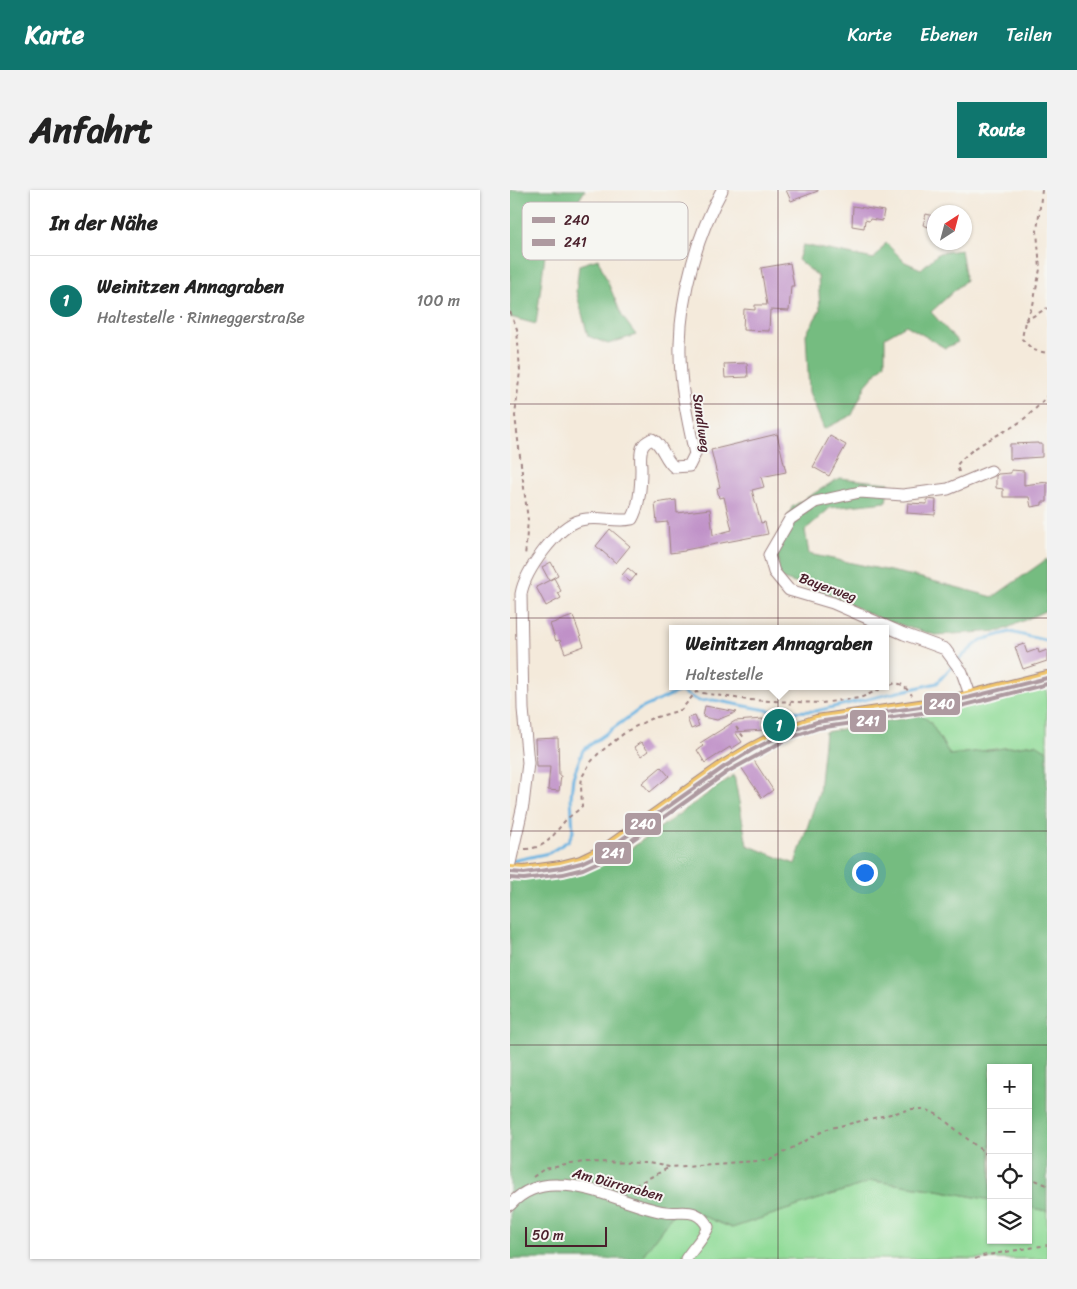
<!DOCTYPE html>
<html lang="de">
<head>
<meta charset="utf-8">
<style>
	:root { --surface:#fff; --page:#f2f2f2; --text:#222; --muted:#767676; --line:#e0e0e0; --accent:#0f766e }
	body { margin:0; font-family:Sriracha,sans-serif; background:var(--page); color:var(--text) }
	.controls { position:absolute; right:15px; bottom:15px; display:grid; overflow:hidden; border-radius:0px; box-shadow:0 1px 4px #0004 }
	.controls button { width:45px; height:45px; display:grid; place-items:center; padding:0; border:0; border-bottom:1px solid var(--line); background:var(--surface); color:var(--text); font:25px sans-serif }
	.compass { position:absolute; left:417px; top:15px; width:45px; height:45px; border-radius:50%; background:var(--surface); box-shadow:0 1px 4px #0004; rotate:36deg }
	.scale { position:absolute; left:15px; bottom:12px; width:82px; box-sizing:border-box; padding-left:5px; border:2px solid #4a1f2b; border-top:0; font-size:14px; line-height:18px; white-space:nowrap; color:#4a1f2b; -webkit-text-stroke:4px #f6f6f2; paint-order:stroke }
	.you { position:absolute; left:354px; top:682px; width:18px; height:18px; margin:-12px; border:4px solid #fff; border-radius:50%; background:#1a73e8; box-shadow:0 0 0 8px #1a73e833 }
	.badge { display:grid; place-items:center; width:32px; height:32px; border-radius:50%; background:var(--accent); color:#fff; font-size:16px; font-weight:700 }
	.pin { position:absolute; translate:-50% -50%; border:2px solid #fff; box-shadow:0 1px 5px #0006 }
	.popup { position:absolute; left:159px; top:435px; width:220px; height:65px; box-sizing:border-box; display:grid; place-content:center; border-radius:0px; background:var(--surface); filter:drop-shadow(0 1px 4px #0005); font-size:16px; white-space:nowrap; color:var(--muted) }
	.popup b { font-size:19px; color:var(--text) }
	.popup::after { content:''; position:absolute; left:50%; top:100%; margin-left:-10px; border:10px solid transparent; border-top-color:var(--surface) }
	.list { margin:0; padding:0; list-style:none }
	h2 { display:flex; justify-content:space-between; align-items:center; height:65px; margin:0; padding:0 20px; font-size:21px }
	h2 small { font-size:16px; font-weight:400; color:var(--muted) }
	.list li { display:grid; grid-template-columns:32px 1fr auto; gap:15px; align-items:center; box-sizing:border-box; height:90px; padding:0 20px; border-top:1px solid var(--line) }
	.list b { display:block; font-size:19px; white-space:nowrap }
	.list p { margin:0; font-size:16px; white-space:nowrap; color:var(--muted) }
	.list em { font-size:16px; font-style:normal; color:var(--muted) }
	.icon { flex:none; width:28px; height:28px; fill:none; stroke:currentColor; stroke-width:2; stroke-linecap:round; stroke-linejoin:round }
	.map { position:relative; flex:none; width:537px; height:1069px; overflow:hidden; border-radius:0px }
	header { display:flex; align-items:center; gap:30px; box-sizing:border-box; height:70px; padding:0 25px; background:var(--accent); color:#fff }
	header strong { font-size:24px }
	nav { display:flex; gap:28px; margin-inline-start:auto; font-size:18px }
	.intro { display:flex; align-items:center; justify-content:space-between; box-sizing:border-box; height:120px; padding:0 30px }
	h1 { margin:0; font-size:35px }
	.button { padding:12px 22px; border-radius:0px; background:var(--accent); color:#fff; font-size:18px; font-weight:700 }
	main { display:flex; gap:30px; padding:0 30px }
	aside { flex:1; background:var(--surface); border-radius:0px; box-shadow:0 1px 4px #0004 }
	.map>svg:first-child { display:block }
</style>
</head>
<body>
<header>
<strong>Karte</strong>
<nav><a>Karte</a><a>Ebenen</a><a>Teilen</a></nav>
</header>
<div class="intro"><h1>Anfahrt</h1><a class="button">Route</a></div>
<main>
<aside>
<h2>In der Nähe<small></small></h2>
<ul class="list">
<li><span class="badge">1</span><div><b>Weinitzen Annagraben</b><p>Haltestelle · Rinneggerstraße</p></div><em>100 m</em></li>
</ul>
</aside>
<div class="map">
<svg width="537" height="1069" viewBox="0 0 537 1069">
	<rect width="100%" height="100%" fill="#f6f6f2"/>
	<filter id="ink" filterUnits="userSpaceOnUse"><feTurbulence type="fractalNoise" baseFrequency=".02" numOctaves="2"/><feDisplacementMap in="SourceGraphic" scale="10" xChannelSelector="R" yChannelSelector="G"/><feConvolveMatrix kernelMatrix="1 2 1 2 8 2 1 2 1" color-interpolation-filters="sRGB"/></filter>
	<filter id="wash" filterUnits="userSpaceOnUse"><feTurbulence type="fractalNoise" baseFrequency=".0096" numOctaves="4" result="noise"/><feDisplacementMap in="SourceGraphic" scale="20" xChannelSelector="R" yChannelSelector="G"/><feGaussianBlur stdDeviation="1.12" result="paint"/><feColorMatrix in="noise" values="0 0 0 0 0 0 0 0 0 0 0 0 0 0 0 0 0 1.4 0 .05"/><feComposite in="paint" operator="in"/></filter>
	<g filter="url(#wash)">
		<rect width="100%" height="100%" fill="#f4eadb"/>
		<!-- green -->
		<g fill="#91dc98" stroke="#6e7e62">
			<polygon points="537,497 537,561 525,554 440,565 420,532 411,525"/>
			<polygon points="363,991 422,999 481,1010 481,1050 518,1050 518,1017 537,1021 537,1069 130,1069 169,1016 222,1038"/>
		</g>
		<!-- forest -->
		<g fill="#74bc80" stroke="#5f6e56">
			<polygon points="0,0 75,0 64,18 46,9 38,42 26,134 0,127"/>
			<polygon points="376,53 395,72 411,79 429,63 451,60 456,90 421,122 448,152 435,158 396,135 375,147 375,173 356,195 342,225 314,239 299,202 296,144 310,120 308,86 288,70 293,55 364,69"/>
			<polygon points="88,69 112,126 126,145 98,154 78,146 66,101 69,75"/>
			<polygon points="329,288 379,293 376,312 320,318 295,340 299,364 404,386 483,407 537,369 537,420 491,441 425,445 370,429 317,403 269,388 267,356 282,317"/>
			<polygon points="411,525 420,532 440,565 526,554 537,561 537,1021 518,1017 518,878 481,878 481,1010 422,999 363,991 222,1038 169,1016 130,1069 0,1069 0,689 56,685 110,666 224,585 237,655 285,674 309,602 315,542"/>
		</g>
		<g fill="none" stroke-linecap="round" stroke-linejoin="round">
			<!-- stream -->
			<g stroke="#6ab4e2" stroke-width="3">
				<polyline points="447,471 471,450 500,442 537,451"/>
				<polyline points="2,671 39,663 58,651 63,642 61,607 63,587 73,560 130,519 170,501 189,511 203,510 268,522 306,521 427,493 443,475"/>
			</g>
		</g>
		<g id="blocks">
			<!-- building -->
			<g fill="#c091c8">
				<polygon points="276,0 308,0 308,1 281,11"/>
				<polygon points="343,16 374,21 372,31 360,29 359,31 355,30 354,38 342,36"/>
				<polygon points="416,24 424,26 422,38 413,35"/>
				<polygon points="280,73 284,96 281,96 279,121 260,120 259,141 233,140 234,119 245,120 245,115 257,115 251,78"/>
				<polygon points="237,173 238,187 215,188 214,174"/>
				<polygon points="267,244 276,282 251,287 254,297 242,300 251,333 255,332 258,344 175,360 175,361 160,363 158,332 147,333 145,313 166,310 167,323 200,319 203,345 222,340 214,307 209,308 207,298 210,297 201,260"/>
				<polygon points="320,246 336,255 319,286 303,277"/>
				<polygon points="528,253 528,254 532,254 532,267 500,269 500,254"/>
				<polygon points="501,280 514,281 514,295 537,292 537,312 532,312 532,315 521,317 519,307 493,307 493,299 486,298 486,286 488,284 501,283"/>
				<polygon points="417,309 426,310 425,325 397,323 398,313 417,314"/>
				<polygon points="100,339 120,356 106,373 86,356"/>
				<polygon points="41,372 48,385 39,390 32,377"/>
				<polygon points="118,378 126,385 120,392 112,385"/>
				<polygon points="44,388 51,401 48,403 51,408 36,416 26,397"/>
				<polygon points="63,426 74,456 55,463 50,450 46,451 40,434"/>
				<polygon points="514,454 517,463 528,459 529,463 537,460 537,471 513,479 505,457"/>
				<polygon points="195,516 227,522 207,530 193,527"/>
				<polygon points="185,526 189,536 181,539 177,528"/>
				<polygon points="253,529 253,540 225,542 232,552 221,559 220,557 195,573 187,560 193,556 190,553 225,531"/>
				<polygon points="48,548 49,586 51,586 49,601 38,600 40,577 26,577 25,549"/>
				<polygon points="131,552 138,561 131,566 124,557"/>
				<polygon points="243,569 263,600 252,608 231,577"/>
				<polygon points="151,577 159,586 140,602 132,593"/>
			</g>
		</g>
	</g>
	<g filter="url(#ink)">
		<use href="#blocks" fill-opacity="0" stroke="#9f8483" stroke-width="1"/>
		<g fill="none" stroke-linecap="round" stroke-linejoin="round">
			<!-- minor casing -->
			<g stroke="#9f8483" stroke-width="13">
				<g id="minor">
					<polyline points="458,499 452,482 435,459 394,444 323,413 279,400 264,382 259,365 280,329 305,312 350,302 393,305 438,299 481,281"/>
					<path d="M 0,673 L 13,615 L 18,573 L 13,519 L 11,404 C 15,381 47,336 71,330 C 88,325 105,333 122,329 C 130,315 131,295 131,279 C 131,272 129,263 133,256 C 135,252 138,251 142,249 C 153,255 154,269 164,277 L 179,276 L 185,264 C 177,228 169,191 170,154 C 171,103 187,45 212,0"/>
					<path d="M 0,1015 C 12,1001 30,994 48,995 C 85,995 119,1016 155,1022 C 165,1024 175,1020 185,1024 C 192,1027 195,1031 198,1037 C 193,1049 183,1058 176,1069"/>
				</g>
			</g>
			<!-- major casing -->
			<g stroke="#9f8483" stroke-width="16">
				<polyline id="major" points="0,682 14,683 51,678 71,673 94,662 214,577 242,560 277,542 307,532 437,513 537,488"/>
			</g>
			<!-- path -->
			<g stroke="#9f8483" stroke-width="2" stroke-dasharray="4 4" stroke-linecap="butt">
				<polyline points="532,0 527,41 530,79 523,115 515,131 512,149 523,160 537,163"/>
				<polyline points="0,122 7,139 10,181 5,226 18,330 15,367"/>
				<polyline points="515,131 537,118"/>
				<path d="M 449,282 L 447,275 C 461,257 483,248 502,237 C 516,229 527,218 537,206"/>
				<polyline points="277,530 276,525 280,513"/>
				<polyline points="226,537 235,549"/>
				<path d="M 15,659 C 36,658 41,648 54,632 C 59,626 67,622 72,616 L 71,596 L 72,587 L 80,573 L 88,564 L 117,541 L 140,529 L 171,520 L 186,502 L 238,510 L 311,513 L 350,508 L 385,493 L 393,495 L 402,505"/>
				<polyline points="23,987 34,979 73,972 138,973 160,977 260,970 317,939 402,919 415,919 428,925 481,968"/>
				<polyline points="518,987 537,995"/>
				<polyline points="118,999 160,977"/>
				<polyline points="465,1069 472,1066 537,1055"/>
			</g>
			<!-- minor -->
			<use href="#minor" stroke="#fff" stroke-width="11"/>
			<!-- major -->
			<use href="#major" stroke="#f0c469" stroke-width="14"/>
			<!-- bus-1 casing -->
			<g stroke="#f6f6f2" stroke-width="8">
				<polyline id="bus-1" points="0,682 14,683 51,678 71,673 94,662 214,577 242,560 277,542 307,532 437,513 537,488"/>
			</g>
			<!-- bus-2 casing -->
			<g stroke="#f6f6f2" stroke-width="8">
				<polyline id="bus-2" points="0,688 14,689 53,684 73,679 97,668 217,582 279,548 308,538 439,519 537,494"/>
			</g>
			<!-- bus-1 -->
			<use href="#bus-1" stroke="#ae9aa0" stroke-width="4"/>
			<!-- bus-2 -->
			<use href="#bus-2" stroke="#ae9aa0" stroke-width="4"/>
		</g>
	</g>
	<!-- grid -->
	<path fill="none" stroke="#4a1f2b" stroke-width="1" stroke-opacity="0.55" d="M 268,0 L 268,1069M 0,214 L 537,214M 0,428 L 537,428M 0,641 L 537,641M 0,855 L 537,855"/>
	<g text-anchor="middle" stroke-width="4" stroke-linejoin="round" paint-order="stroke">
		<!-- street labels -->
		<g font-size="14" fill="#4a1f2b" stroke="#f6f6f2">
			<text transform="translate(192 233) rotate(82)" y="5">Sundlweg</text>
			<text transform="translate(318 397) rotate(20)" y="5">Bayerweg</text>
			<text transform="translate(108 994) rotate(15)" y="5">Am Dürrgraben</text>
		</g>
	</g>
	<!-- legend -->
	<rect x="12" y="12" width="166" height="58" rx="8" fill="#f6f6f2" stroke="#c2b6b6" stroke-width="1"/>
	<rect x="22" y="27" width="23" height="6" fill="#ae9aa0"/>
	<rect x="22" y="49" width="23" height="7" fill="#ae9aa0"/>
	<g font-size="14" fill="#4a1f2b">
		<text x="54" y="35">240</text>
		<text x="54" y="57">241</text>
	</g>
	<g stroke="#f6f6f2" stroke-width="2">
		<rect x="413" y="502" width="38" height="24" rx="5" fill="#ae9aa0"/>
		<rect x="339" y="519" width="38" height="24" rx="5" fill="#ae9aa0"/>
		<rect x="114" y="622" width="38" height="24" rx="5" fill="#ae9aa0"/>
		<rect x="84" y="651" width="38" height="24" rx="5" fill="#ae9aa0"/>
	</g>
	<g font-size="14" text-anchor="middle" font-weight="bold" fill="#fff">
		<text x="432" y="519">240</text>
		<text x="358" y="536">241</text>
		<text x="133" y="639">240</text>
		<text x="103" y="668">241</text>
	</g>
</svg>
<div class="controls">
<button>+</button>
<button>−</button>
<button><svg class="icon" aria-label="locate" viewBox="0 0 24 24"><circle cx="12" cy="12" r="6"/><path d="M12 2v4M12 18v4M2 12h4M18 12h4"/></svg></button>
<button><svg class="icon" aria-label="layers" viewBox="0 0 24 24"><path d="M12 4l9 5-9 5-9-5zM3 14l9 5 9-5"/></svg></button>
</div>
<svg class="compass" viewBox="-18 -18 36 36"><path d="M0-13l5 13h-10z" fill="#e53935"/><path d="M0 13l5-13h-10z" fill="#767676"/></svg>
<div class="scale">50 m</div>
<div class="you"></div>
<div class="pin badge" style="left:269px;top:535px">1</div>
<div class="popup"><b>Weinitzen Annagraben</b>Haltestelle</div>
</div>
</main>
</body>
</html>
